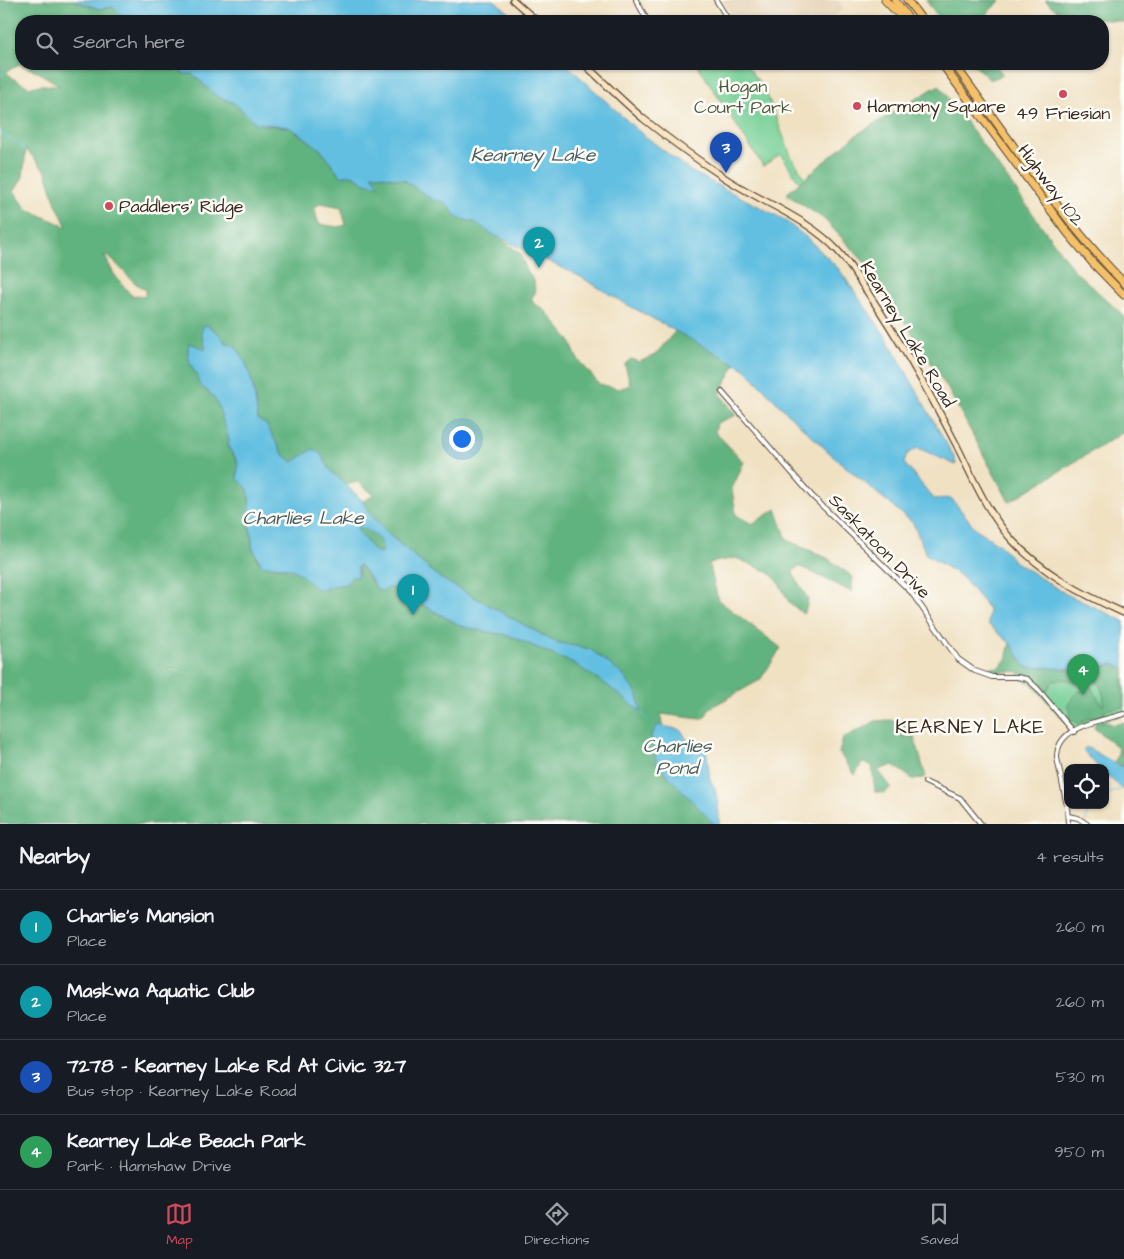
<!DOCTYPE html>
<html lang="en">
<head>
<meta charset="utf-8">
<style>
	:root { --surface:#171b24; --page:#20242c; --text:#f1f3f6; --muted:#9ea1a6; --line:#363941; --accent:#d1495b }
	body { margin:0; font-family:"Architects Daughter",sans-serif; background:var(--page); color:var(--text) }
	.controls { position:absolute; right:15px; bottom:15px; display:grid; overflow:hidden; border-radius:10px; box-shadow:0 1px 4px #0004 }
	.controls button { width:45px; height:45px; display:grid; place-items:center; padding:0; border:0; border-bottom:1px solid var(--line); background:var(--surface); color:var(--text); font:25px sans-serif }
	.you { position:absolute; left:461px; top:438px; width:18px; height:18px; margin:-12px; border:4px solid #fff; border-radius:50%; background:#1a73e8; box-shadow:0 0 0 8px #1a73e833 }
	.badge { display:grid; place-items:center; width:32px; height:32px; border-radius:50%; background:var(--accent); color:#fff; font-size:16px; font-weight:700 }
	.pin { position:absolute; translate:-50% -41px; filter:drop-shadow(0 1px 2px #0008) }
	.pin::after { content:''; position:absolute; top:26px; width:18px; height:15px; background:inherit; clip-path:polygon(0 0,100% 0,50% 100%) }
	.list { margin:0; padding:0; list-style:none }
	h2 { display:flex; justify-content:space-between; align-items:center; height:65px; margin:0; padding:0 20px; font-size:21px }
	h2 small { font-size:16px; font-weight:400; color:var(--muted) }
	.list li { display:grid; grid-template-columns:32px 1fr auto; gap:15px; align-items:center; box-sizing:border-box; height:75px; padding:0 20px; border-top:1px solid var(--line) }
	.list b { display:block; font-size:19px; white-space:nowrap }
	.list p { margin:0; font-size:16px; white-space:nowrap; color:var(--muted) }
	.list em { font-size:16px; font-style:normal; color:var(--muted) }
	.icon { flex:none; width:28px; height:28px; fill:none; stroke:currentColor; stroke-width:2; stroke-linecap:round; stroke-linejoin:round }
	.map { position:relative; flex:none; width:1124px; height:824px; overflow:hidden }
	.search { position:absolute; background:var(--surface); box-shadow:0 1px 4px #0004; left:15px; right:15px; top:15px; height:55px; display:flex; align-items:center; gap:12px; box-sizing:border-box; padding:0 18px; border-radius:20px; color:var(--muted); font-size:19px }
	.sheet { height:365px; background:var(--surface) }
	nav { display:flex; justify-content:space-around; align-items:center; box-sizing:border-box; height:70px; border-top:1px solid var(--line); background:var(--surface); font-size:14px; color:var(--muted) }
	nav a { display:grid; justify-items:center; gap:2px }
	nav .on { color:var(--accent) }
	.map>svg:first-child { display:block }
</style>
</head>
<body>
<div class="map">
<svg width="1124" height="824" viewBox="0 0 1124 824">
	<rect width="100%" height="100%" fill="#fdfcf7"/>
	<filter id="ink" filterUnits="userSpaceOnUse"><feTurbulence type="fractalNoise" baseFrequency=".02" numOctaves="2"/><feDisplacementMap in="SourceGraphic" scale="10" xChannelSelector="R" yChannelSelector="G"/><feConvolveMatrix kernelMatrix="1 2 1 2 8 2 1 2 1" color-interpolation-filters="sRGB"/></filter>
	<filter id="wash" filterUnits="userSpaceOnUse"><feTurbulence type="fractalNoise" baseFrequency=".0096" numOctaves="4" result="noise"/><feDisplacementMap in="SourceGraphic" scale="20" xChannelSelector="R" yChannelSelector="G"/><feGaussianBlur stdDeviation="1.12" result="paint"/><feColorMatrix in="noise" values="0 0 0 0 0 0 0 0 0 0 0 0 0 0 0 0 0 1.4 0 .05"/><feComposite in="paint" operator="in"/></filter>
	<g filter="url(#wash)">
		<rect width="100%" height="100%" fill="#f0e1c3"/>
		<!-- built -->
		<polygon fill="#e4d1b4" points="722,0 838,0 844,9 825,21 743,21 739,15 734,18"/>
		<!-- green -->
		<g fill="#75cf95" stroke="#587c5a">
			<polygon points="701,64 746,64 766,92 791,156 807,181 801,185 781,154 763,166 698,66"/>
			<path d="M 1113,664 L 1124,668 L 1124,715 L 1095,722 L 1074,732 L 1032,684 L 1017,677 L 1026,667 L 1075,669 C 1085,677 1101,668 1113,664 Z"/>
		</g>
		<!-- forest -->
		<g fill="#60b27e" stroke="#4e6e4e" fill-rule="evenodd">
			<path d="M 0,0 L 73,0 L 99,9 L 112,7 C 119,11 120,18 127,21 L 21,21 L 21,64 L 174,64 L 183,74 L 193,74 L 216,96 L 234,103 L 249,116 L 264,125 L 288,127 L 300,134 L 320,149 L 340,175 L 350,174 L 360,179 L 373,176 L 373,174 L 404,180 L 427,196 L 447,204 L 460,219 L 474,222 L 484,227 L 520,253 L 526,269 L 534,281 L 535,293 L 531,299 L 535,305 L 543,308 L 569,339 L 577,358 L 599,384 L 619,389 L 630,385 L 625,364 L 631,359 L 639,362 L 655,355 L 678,328 L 736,363 L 720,394 L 736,415 L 717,423 L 715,432 L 744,462 L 732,489 L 736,515 L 752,524 L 776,509 L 787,540 L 827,558 L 853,577 L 852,592 L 799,566 L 792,572 L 808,599 L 806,609 L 803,614 L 789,602 L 777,580 L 768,572 L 736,558 L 709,563 L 718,600 L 781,648 L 760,680 L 710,708 L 705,717 L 700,719 L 661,714 L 662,726 L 658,725 L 651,735 L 714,824 L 0,824 ZM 19,64 L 40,73 L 60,86 L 43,85 L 29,87 L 14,79 L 6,72 ZM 26,149 L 46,172 L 56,204 L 67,227 L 27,209 L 14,191 L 23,177 ZM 321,203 L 341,207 L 346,225 L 338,227 L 319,224 L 314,208 ZM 104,255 C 121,263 128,282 145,289 L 145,297 L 131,295 L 114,274 ZM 208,325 L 218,333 L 226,343 L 233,344 C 253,367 254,392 258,421 L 266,424 L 282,453 L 293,462 L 313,449 L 321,454 L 330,470 L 346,485 L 358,482 L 374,495 L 363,501 L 372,516 L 387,533 L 440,578 L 555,642 L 590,649 L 622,674 L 638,695 L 640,711 L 607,685 L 576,665 L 511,636 L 463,627 L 392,588 L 374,585 L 360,565 L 358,566 L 358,577 L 352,577 L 347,584 L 332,586 L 321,590 L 297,572 L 289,568 L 275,567 L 258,561 L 252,547 L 252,535 L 248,524 L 250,506 L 248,489 L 237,478 C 237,473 239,466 237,462 C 235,453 225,451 229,440 C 227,431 222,414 218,405 C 213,393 199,389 198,376 C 190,368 186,355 189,344 L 206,349 L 201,333 Z"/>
			<polygon points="926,0 1001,0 988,12 987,21 940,21"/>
			<path d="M 1045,0 L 1124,0 L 1124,22 C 1094,16 1067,25 1045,0 Z"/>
			<polygon points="973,64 995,64 1003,75 990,80"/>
			<polygon points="939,85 1073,269 1124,316 1124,432 1009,502 948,389 869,267 824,219 786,194 856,135"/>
			<path d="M 357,525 C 370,533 383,534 382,553 L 374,551 L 359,532 Z"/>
			<path d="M 1010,643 L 1027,667 L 1075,669 L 1077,673 L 1086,679 L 1103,706 C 1106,693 1099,683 1090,674 L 1091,671 L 1113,664 L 1124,668 L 1124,707 L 1105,710 L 1104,715 L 1089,718 L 1078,724 L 1075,721 L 1071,721 L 1069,717 L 1071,712 L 1067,706 L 1078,691 L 1081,692 L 1083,688 C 1077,680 1063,678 1053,681 L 1047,691 C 1025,670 1022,670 992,673 L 990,667 L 999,668 L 1006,659 Z"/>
			<polygon points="891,720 905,724 903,737 914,736 926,777 914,780 893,765 878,770 891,787 885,793 875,792 872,765 862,763 855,775 839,753 843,738 876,721"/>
			<polygon points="1104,721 1114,725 1124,722 1124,767 1115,761 1117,757 1119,748 1094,728 1096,723"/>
		</g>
		<!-- water -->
		<g fill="#63bfe1" stroke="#4f7480" fill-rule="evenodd">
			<path d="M 73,0 L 494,0 L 519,21 L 127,21 C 121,17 119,11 112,7 L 99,9 Z"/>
			<path d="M 174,64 L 566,64 L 636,129 L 690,171 L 783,219 L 807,238 L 838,268 L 887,338 L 955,459 L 956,465 L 918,448 L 907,454 L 904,463 L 934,499 L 951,498 L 976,529 L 1001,546 L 1015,562 L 1066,594 L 1124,621 L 1124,668 C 1121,667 1116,664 1113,664 C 1099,664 1087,679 1075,669 L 1026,667 L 1010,643 L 988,624 L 989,609 L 962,577 L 926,554 L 913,523 L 834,457 L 783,409 L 745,369 L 628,305 L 579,276 L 492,234 L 474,222 L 457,218 L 447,204 L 441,201 L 434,201 L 404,180 L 373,174 L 373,176 L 379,184 L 379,185 C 374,185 370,185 366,183 C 357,179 353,171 342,177 L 320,149 L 300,134 L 288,127 L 256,123 L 234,103 L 216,96 L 193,74 L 184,74 Z"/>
			<path d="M 207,325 L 218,333 L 226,343 L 233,344 C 253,367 254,392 258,420 L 266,424 L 282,453 L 293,462 L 313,449 L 321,454 L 330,470 L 363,501 L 372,516 L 387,533 L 440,578 L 555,642 L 590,649 L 622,674 L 638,695 L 641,712 L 607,685 L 576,665 L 511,636 L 463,627 L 392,588 L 388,588 L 384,591 L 379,591 L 360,565 L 358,566 L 358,577 L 352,577 L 347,584 L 332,586 L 321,590 C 313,589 306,579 300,574 C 290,566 274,566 262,566 L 252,547 L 252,535 L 247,519 L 250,506 L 248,489 L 237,478 C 237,473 239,467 237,461 C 235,453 226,451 229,440 L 218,405 L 212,395 L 202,387 L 198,382 L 198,376 C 190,368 186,354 189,343 L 206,349 L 201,333 L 203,326 ZM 357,526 C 369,531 383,536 382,553 L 374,551 L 359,532 Z"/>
			<polygon points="658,725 681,730 687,740 706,749 710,780 715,788 719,814 719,824 714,824 657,764 651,735"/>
			<polygon points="1086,747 1124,768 1124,790 1105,774 1105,768 1099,768 1083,750"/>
		</g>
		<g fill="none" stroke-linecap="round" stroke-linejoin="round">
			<!-- stream -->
			<g stroke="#63bfe1" stroke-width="1">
				<polyline points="0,76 6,72"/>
				<polyline points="0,132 25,149"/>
				<polyline points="641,712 655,729"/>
				<polyline points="1105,795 1122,789"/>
				<polyline points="1086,821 1089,805"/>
			</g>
		</g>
	</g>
	<g filter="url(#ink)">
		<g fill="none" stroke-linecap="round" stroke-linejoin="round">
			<!-- minor casing -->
			<g stroke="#564537" stroke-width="6">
				<g id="minor">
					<polyline points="636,0 645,16 643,21"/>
					<polyline points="716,0 729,21"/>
					<polyline points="722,392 812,496 911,592 958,659 975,671 992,677 1017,677 1027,679 1037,688 1074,732"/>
					<polyline points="925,782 960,798 981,824"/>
					<polyline points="1068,816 1078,818 1087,824"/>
					<path d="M 1068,824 L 1067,806 L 1057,758 C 1056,726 1100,721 1124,714"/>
				</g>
			</g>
			<!-- secondary casing -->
			<g stroke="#564537" stroke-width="8">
				<g id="secondary">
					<polyline points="513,0 537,21"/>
					<path d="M 584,64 C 604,82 624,103 645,120 C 670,140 696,159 722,176 C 760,202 807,217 838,251 C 850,264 858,279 868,293 C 901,342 929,392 956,444 C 972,476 987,513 1012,540 C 1044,574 1082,594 1124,613"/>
				</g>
			</g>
			<!-- motorway casing -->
			<g stroke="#564537" stroke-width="9">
				<g id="motorway">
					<polyline points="885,0 905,21"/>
					<polyline points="895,0 910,21"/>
					<polyline points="907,0 923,21"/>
					<polyline points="942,64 1067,232 1092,262 1124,295"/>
					<path d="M 954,64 C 1009,138 1060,217 1124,283"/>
				</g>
			</g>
			<!-- minor -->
			<use href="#minor" stroke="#fff" stroke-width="4"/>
			<!-- secondary -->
			<use href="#secondary" stroke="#fbe6c3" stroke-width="5.5"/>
			<!-- motorway -->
			<use href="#motorway" stroke="#f4c16a" stroke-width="7"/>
		</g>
	</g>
	<!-- markers -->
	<g fill="#d1495b" stroke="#fdfcf7" stroke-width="2">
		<circle cx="1063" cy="94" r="5"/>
		<circle cx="857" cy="106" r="5"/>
		<circle cx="109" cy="206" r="5"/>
	</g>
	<g text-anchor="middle" stroke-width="5" stroke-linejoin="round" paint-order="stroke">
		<!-- park labels -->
		<g font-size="18" fill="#4c5c42" stroke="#fdfcf7">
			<text x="743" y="92">Hogan<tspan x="743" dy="21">Court Park</tspan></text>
		</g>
		<!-- poi labels -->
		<g font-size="18" fill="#3b2a1e" stroke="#fdfcf7" text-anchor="start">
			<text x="867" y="112">Harmony Square</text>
			<text x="1063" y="119" text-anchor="middle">49 Friesian</text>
			<text x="119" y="212">Paddlers' Ridge</text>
		</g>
		<!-- street labels -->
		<g font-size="18" fill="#3b2a1e" stroke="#fdfcf7">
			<text transform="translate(1051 185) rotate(53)" y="6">Highway 102</text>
			<text transform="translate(908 334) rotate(59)" y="6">Kearney Lake Road</text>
			<text transform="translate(880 546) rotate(46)" y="6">Saskatoon Drive</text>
		</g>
		<!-- water labels -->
		<g font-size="19" font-style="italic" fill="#495e62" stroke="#fdfcf7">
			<text x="533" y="161">Kearney Lake</text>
			<text x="303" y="524">Charlies Lake</text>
			<text x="677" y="752">Charlies<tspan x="677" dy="22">Pond</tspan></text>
		</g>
		<!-- neighbourhood labels -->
		<g font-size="19" letter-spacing="1" fill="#3b2a1e" stroke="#fdfcf7">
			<text x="970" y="733">KEARNEY LAKE</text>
		</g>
	</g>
</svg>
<div class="controls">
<button><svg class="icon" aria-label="locate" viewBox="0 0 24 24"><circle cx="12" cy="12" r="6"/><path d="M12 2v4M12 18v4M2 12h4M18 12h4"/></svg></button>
</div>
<div class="you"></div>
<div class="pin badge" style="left:413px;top:615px;background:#0f9aa8">1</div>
<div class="pin badge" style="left:539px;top:268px;background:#0f9aa8">2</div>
<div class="pin badge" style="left:726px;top:173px;background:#1a4fb4">3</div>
<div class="pin badge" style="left:1083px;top:695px;background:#2e9e5b">4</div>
<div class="search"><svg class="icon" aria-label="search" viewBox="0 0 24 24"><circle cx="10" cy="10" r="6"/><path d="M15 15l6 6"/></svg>Search here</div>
</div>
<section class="sheet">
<h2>Nearby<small>4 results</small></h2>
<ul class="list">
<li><span class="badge" style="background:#0f9aa8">1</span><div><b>Charlie's Mansion</b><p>Place</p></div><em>260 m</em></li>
<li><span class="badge" style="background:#0f9aa8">2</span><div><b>Maskwa Aquatic Club</b><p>Place</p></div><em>260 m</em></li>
<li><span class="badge" style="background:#1a4fb4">3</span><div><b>7278 - Kearney Lake Rd At Civic 327</b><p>Bus stop · Kearney Lake Road</p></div><em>530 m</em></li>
<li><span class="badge" style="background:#2e9e5b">4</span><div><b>Kearney Lake Beach Park</b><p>Park · Hamshaw Drive</p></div><em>950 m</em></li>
</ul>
</section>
<nav>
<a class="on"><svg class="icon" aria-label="map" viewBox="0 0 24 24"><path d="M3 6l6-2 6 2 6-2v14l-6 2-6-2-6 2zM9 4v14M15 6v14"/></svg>Map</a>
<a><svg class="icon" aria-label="directions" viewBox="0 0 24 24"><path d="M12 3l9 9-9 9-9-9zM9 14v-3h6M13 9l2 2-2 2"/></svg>Directions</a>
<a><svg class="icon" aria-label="saved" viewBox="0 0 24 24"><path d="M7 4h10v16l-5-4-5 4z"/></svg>Saved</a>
</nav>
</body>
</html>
